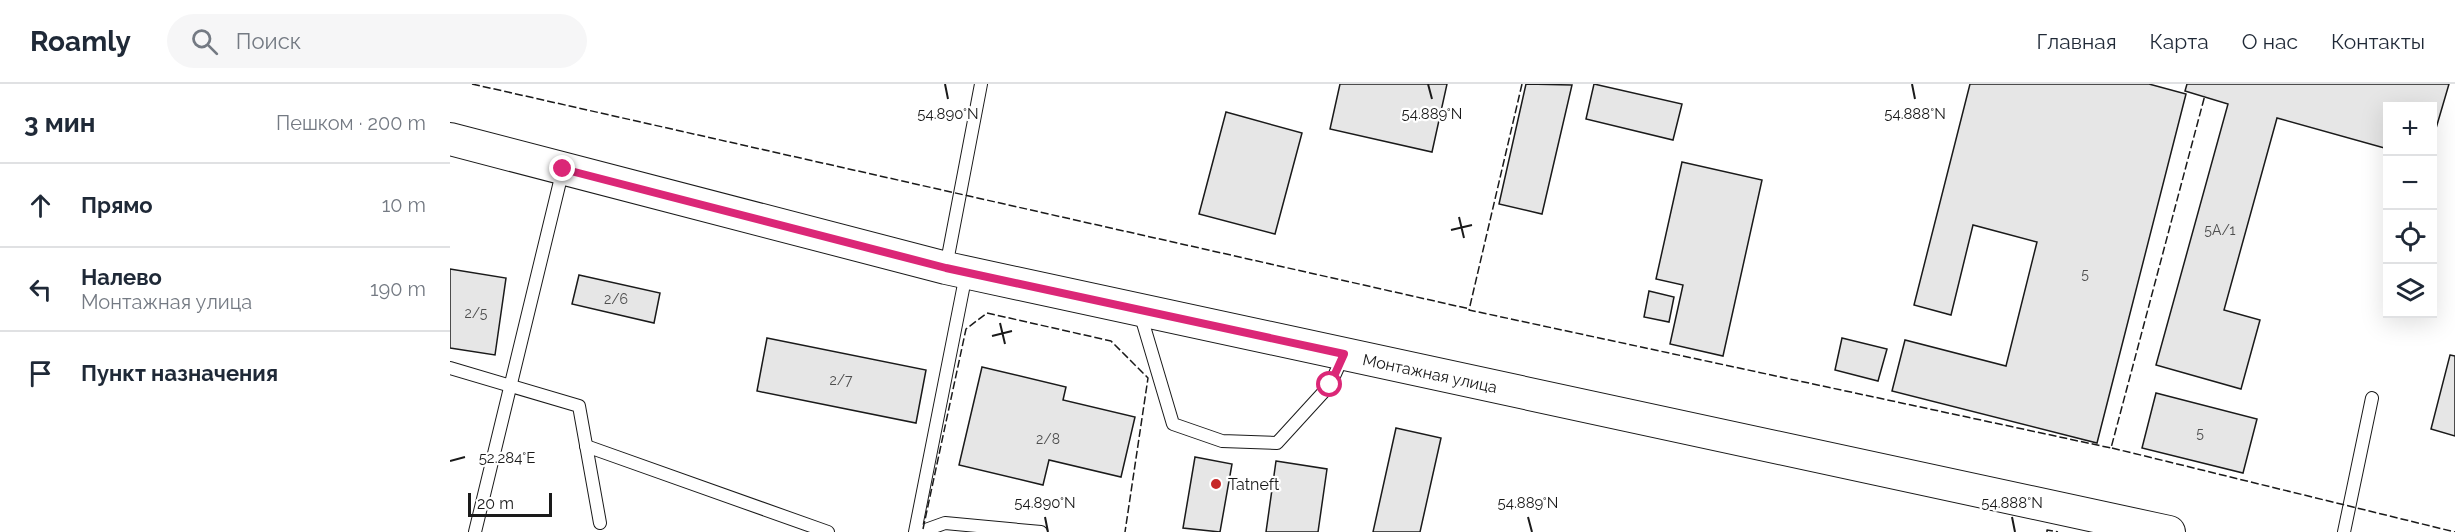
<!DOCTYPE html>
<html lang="ru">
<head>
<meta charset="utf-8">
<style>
	:root { --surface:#fff; --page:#f6f6f7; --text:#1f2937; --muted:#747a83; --line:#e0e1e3 }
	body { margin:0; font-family:Raleway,sans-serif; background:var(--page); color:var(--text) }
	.controls { position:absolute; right:18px; top:18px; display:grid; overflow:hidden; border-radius:0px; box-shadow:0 6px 24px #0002 }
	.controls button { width:54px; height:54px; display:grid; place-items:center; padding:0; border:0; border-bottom:2px solid var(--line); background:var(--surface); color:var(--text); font:30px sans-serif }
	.scale { position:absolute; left:18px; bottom:15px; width:84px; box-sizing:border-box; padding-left:6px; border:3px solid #1a1a1a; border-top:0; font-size:16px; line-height:21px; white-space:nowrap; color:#1a1a1a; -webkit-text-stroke:4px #fff; paint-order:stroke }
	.stop { position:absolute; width:18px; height:18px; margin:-14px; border:4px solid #db2777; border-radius:50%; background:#fff }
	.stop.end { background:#db2777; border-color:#fff; box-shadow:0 2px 6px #0008 }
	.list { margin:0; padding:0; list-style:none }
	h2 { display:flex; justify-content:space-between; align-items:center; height:78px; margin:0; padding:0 24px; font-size:26px }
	h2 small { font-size:20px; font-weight:400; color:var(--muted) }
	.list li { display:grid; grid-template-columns:39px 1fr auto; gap:18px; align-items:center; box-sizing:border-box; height:84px; padding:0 24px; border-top:2px solid var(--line) }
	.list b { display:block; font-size:22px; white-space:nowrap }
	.list p { margin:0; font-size:20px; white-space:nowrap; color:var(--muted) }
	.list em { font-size:20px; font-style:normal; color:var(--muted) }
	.icon { flex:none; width:33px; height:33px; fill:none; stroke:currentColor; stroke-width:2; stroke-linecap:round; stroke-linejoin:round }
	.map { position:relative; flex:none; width:2005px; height:448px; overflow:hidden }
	header { display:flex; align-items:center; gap:36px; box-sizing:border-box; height:84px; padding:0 30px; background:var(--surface); border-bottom:2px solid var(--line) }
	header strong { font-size:28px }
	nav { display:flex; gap:33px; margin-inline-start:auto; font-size:21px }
	.search { width:420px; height:54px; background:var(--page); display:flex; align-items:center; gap:15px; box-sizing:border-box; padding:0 21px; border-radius:33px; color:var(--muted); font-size:22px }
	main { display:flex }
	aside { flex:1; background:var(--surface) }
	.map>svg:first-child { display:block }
</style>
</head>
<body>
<header>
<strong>Roamly</strong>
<div class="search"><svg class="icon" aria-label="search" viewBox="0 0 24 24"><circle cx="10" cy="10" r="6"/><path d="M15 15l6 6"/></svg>Поиск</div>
<nav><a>Главная</a><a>Карта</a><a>О нас</a><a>Контакты</a></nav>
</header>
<main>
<aside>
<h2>3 мин<small>Пешком · 200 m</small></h2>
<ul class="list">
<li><svg class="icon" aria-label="ahead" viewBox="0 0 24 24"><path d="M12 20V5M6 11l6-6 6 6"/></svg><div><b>Прямо</b></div><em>10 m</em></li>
<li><svg class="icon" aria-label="left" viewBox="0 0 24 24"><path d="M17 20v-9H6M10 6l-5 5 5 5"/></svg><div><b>Налево</b><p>Монтажная улица</p></div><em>190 m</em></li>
<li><svg class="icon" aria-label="arrive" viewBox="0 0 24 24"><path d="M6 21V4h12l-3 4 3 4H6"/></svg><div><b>Пункт назначения</b></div></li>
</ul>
</aside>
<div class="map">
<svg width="2005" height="448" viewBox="0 0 2005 448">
	<rect width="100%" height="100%" fill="#fff"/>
	<!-- building -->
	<g fill="#e6e6e6" stroke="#1a1a1a" stroke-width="1.5">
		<polygon points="890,0 997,0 982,68 880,45"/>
		<polygon points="1076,0 1122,1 1092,130 1049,120"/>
		<polygon points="1144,0 1232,20 1223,56 1136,35"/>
		<polygon points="1520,0 1699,0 1736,10 1647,359 1442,307 1455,256 1556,282 1587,158 1523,141 1501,231 1464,221"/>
		<polygon points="1737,0 1999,0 1982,58 1982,22 1938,22 1938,65 1827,34 1774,226 1810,236 1791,305 1706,281 1778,20 1735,7"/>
		<polygon points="776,28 852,49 825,150 749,130"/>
		<polygon points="1232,78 1312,96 1273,272 1220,260 1233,201 1206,195"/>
		<polygon points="0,185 56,194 45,271 0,264"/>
		<polygon points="129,191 210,209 204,239 122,220"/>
		<polygon points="1199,207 1224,213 1219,238 1194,233"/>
		<polygon points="317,254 476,286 466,339 307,307"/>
		<polygon points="1392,254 1437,265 1428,297 1385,286"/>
		<polygon points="2000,271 2005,272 2005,352 1981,345"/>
		<polygon points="532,283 616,303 613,316 685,333 671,393 599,376 593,401 509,381"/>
		<polygon points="1706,309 1807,335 1793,389 1692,364"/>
		<polygon points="946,344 991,354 970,448 923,448"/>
		<polygon points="745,373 782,380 770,448 733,444"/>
		<polygon points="826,377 877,385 868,448 816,448"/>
	</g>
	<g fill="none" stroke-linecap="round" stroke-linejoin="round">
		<!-- service casing -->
		<g stroke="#1a1a1a" stroke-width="14">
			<g id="service">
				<polyline points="496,183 531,0"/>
				<polyline points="690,229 723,340 772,357 827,359 880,301 894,270"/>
				<polyline points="0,284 129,322 150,439"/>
				<polyline points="136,362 378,448"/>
				<polyline points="25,448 113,85"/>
				<polyline points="465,448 516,190"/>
				<polyline points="470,448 495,439 591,448"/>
				<polyline points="1894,448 1922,314"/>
			</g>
		</g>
		<!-- tertiary casing -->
		<g stroke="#1a1a1a" stroke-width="34">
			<polyline id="tertiary" points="0,55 496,184 1719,448"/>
		</g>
		<!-- service -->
		<use href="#service" stroke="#fff" stroke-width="12"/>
		<!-- tertiary -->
		<use href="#tertiary" stroke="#fff" stroke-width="32"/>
		<!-- fence -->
		<g stroke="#1a1a1a" stroke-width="1.5" stroke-dasharray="8 3" stroke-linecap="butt">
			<polyline points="22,0 1020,225"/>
			<polyline points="1072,0 1019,226 1661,364 1755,11"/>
			<polyline points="1662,364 2005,448"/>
			<polyline points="473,445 516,245 537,229 661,257 698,294 675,448"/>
			<polyline points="1597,448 1597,446 1608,448"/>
		</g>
	</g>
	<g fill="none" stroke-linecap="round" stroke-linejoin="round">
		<!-- route -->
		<polyline stroke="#db2777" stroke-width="8" points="113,85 496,184 894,270 880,301"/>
	</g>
	<!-- ticks -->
	<path fill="none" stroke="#1a1a1a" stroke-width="2" d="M 495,0 L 498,15M 978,0 L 982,15M 1462,0 L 1465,15M 1009,133 L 1014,154M 1001,146 L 1022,141M 550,239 L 555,260M 542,252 L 562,247M 0,377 L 15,373M 595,433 L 598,448M 1078,433 L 1082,448M 1562,433 L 1565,448"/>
	<!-- markers -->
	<circle fill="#c62828" stroke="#fff" stroke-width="2" cx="766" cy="400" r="6"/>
	<g text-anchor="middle" stroke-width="4.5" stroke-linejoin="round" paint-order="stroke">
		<!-- number labels -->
		<g font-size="14" fill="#4d4d4d">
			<text x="1770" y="151">5А/1</text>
			<text x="1635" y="195">5</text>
			<text x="166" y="220">2/6</text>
			<text x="26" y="234">2/5</text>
			<text x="391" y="301">2/7</text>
			<text x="1750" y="354">5</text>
			<text x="598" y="360">2/8</text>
		</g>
		<!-- street labels -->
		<g font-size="16" fill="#1a1a1a" stroke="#fff">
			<text transform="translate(980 289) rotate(12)" y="6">Монтажная улица</text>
		</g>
		<!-- poi labels -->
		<g font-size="16" fill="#1a1a1a" stroke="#fff" text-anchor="start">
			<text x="778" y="406">Tatneft</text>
		</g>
	</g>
	<g font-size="15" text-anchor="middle" fill="#1a1a1a" stroke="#fff" stroke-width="4.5" stroke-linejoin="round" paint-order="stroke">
		<text x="498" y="35">54.890°N</text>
		<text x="982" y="35">54.889°N</text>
		<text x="1465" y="35">54.888°N</text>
		<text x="57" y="379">52.284°E</text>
		<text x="595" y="424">54.890°N</text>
		<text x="1078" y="424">54.889°N</text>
		<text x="1562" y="424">54.888°N</text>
	</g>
</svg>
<div class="controls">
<button>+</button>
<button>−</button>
<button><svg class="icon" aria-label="locate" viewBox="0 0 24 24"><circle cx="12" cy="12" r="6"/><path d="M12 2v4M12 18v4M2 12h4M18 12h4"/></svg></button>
<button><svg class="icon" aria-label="layers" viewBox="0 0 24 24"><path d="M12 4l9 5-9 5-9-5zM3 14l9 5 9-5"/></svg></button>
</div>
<div class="scale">20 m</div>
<div class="stop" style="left:880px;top:301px"></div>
<div class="stop end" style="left:113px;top:85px"></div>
</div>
</main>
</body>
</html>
